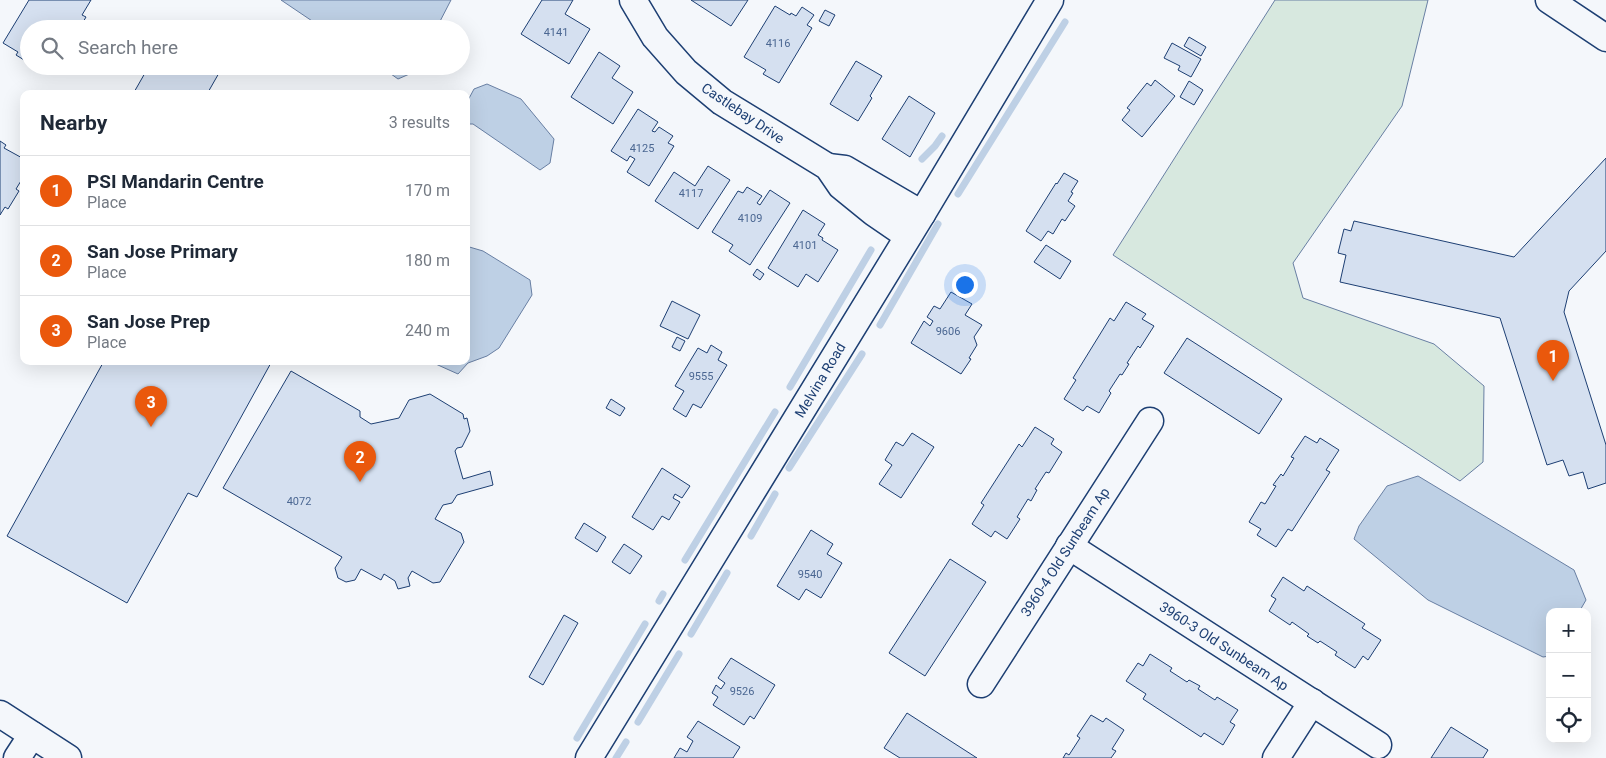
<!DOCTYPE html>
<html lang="en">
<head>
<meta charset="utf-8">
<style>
	:root { --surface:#fff; --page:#f2f2f3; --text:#1f2937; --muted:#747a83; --line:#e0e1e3; --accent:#ea580c }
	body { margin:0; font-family:Roboto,sans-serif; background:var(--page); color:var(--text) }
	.controls { position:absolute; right:15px; bottom:15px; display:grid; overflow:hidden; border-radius:10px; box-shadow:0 5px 20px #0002 }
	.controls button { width:45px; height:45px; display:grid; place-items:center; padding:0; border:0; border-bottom:1px solid var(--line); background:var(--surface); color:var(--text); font:25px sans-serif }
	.you { position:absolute; left:964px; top:284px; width:18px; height:18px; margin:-12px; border:4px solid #fff; border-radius:50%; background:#1a73e8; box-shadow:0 0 0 8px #1a73e833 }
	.badge { display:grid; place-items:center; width:32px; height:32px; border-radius:50%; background:var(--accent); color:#fff; font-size:16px; font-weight:700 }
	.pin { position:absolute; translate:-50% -41px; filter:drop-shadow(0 1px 2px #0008) }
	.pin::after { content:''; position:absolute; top:26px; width:18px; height:15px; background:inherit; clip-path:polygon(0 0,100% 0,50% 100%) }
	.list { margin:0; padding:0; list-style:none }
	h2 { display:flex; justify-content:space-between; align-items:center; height:65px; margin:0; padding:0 20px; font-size:21px }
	h2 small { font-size:16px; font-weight:400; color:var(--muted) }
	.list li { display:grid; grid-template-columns:32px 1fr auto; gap:15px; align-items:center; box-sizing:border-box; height:70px; padding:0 20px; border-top:1px solid var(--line) }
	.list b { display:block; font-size:19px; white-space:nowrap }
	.list p { margin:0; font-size:16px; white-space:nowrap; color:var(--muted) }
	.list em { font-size:16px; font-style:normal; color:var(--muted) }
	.icon { flex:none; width:28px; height:28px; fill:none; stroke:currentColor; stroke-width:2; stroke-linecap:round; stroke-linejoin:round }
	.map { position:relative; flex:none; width:1606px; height:758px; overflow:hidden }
	.search { position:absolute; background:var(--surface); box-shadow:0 5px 20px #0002; left:20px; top:20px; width:450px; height:55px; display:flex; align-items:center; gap:12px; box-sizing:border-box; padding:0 18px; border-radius:28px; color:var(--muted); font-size:19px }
	.panel { position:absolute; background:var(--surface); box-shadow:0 5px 20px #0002; left:20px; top:90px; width:450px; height:275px; border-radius:10px }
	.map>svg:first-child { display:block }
</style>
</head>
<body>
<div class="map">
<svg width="1606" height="758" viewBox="0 0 1606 758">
	<rect width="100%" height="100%" fill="#f4f7fb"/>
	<!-- green -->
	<polygon fill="#d7e8df" stroke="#687fa3" points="1275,0 1428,0 1402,106 1293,263 1303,298 1434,344 1484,386 1483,462 1460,481 1113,255"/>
	<!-- water -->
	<g fill="#bed0e5" stroke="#687fa3">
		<polygon points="281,0 451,0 436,29 324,29"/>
		<polygon points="380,66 417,66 414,72 398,79"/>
		<polygon points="487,84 521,99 554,139 550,163 540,170 473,124 466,124 466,104 474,89"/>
		<polygon points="466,246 483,251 530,280 532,295 499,348 487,356 468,363 458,374 429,361 466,361"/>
		<polygon points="1418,476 1574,570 1586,600 1579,612 1550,612 1550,656 1543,657 1428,600 1354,539 1359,526 1387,486"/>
	</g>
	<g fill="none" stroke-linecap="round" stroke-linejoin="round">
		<!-- stream -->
		<g stroke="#bed0e5" stroke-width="7">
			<polyline points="922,159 935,146 942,136"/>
			<polyline points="958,194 1065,22"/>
			<polyline points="880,325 938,224"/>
			<polyline points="790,387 871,250"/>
			<polyline points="789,468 862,354"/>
			<polyline points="751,536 775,494"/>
			<polyline points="685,560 775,412"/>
			<polyline points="659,601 663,594"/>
			<polyline points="691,634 727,573"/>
			<polyline points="638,722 679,654"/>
			<polyline points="577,738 645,624"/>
			<polyline points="616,758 626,742"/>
		</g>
	</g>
	<!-- building -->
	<g fill="#d5e0f0" stroke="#1d3f73">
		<polygon points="29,0 91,0 82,15 86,17 79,29 29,29 29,63 16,55 18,52 3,43"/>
		<polygon points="542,0 573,0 565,14 590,29 569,64 521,34"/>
		<polygon points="691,0 748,0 731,26"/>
		<polygon points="775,6 790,15 791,13 796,16 802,7 814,15 807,25 812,28 779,83 763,74 766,70 744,57"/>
		<polygon points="825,10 835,15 829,26 819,21"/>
		<polygon points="1189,37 1206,47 1201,56 1184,46"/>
		<polygon points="1172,43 1201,59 1191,77 1178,70 1180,66 1164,58"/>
		<polygon points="599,52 620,66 612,78 633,92 613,124 571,97"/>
		<polygon points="856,61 882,76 870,96 872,98 858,121 830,104"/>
		<polygon points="145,66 223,66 207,94 133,94 145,73 142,71"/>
		<polygon points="1155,80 1175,96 1142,137 1122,120 1130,110 1127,108 1147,83 1151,86"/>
		<polygon points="1189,81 1203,90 1194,105 1180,97"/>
		<polygon points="909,96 935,113 910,157 882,139"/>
		<polygon points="638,109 658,122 652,131 655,132 659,127 673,136 668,143 674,146 649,186 627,172 635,159 630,156 627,161 611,151"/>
		<polygon points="0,141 6,145 4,148 24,159 24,176 16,189 19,191 8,209 5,207 0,215"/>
		<polygon points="1606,158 1606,251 1569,291 1564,312 1606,445 1606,483 1588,489 1583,472 1569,476 1563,460 1547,465 1500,318 1340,282 1346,255 1338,253 1344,229 1351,231 1354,221 1514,257"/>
		<polygon points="708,166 730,180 698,229 655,201 674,172 695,186"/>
		<polygon points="1064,173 1078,181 1071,192 1073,193 1068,201 1075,206 1065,221 1062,219 1053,234 1048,231 1041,241 1026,231 1056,183 1057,184"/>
		<polygon points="747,187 762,196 757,203 760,205 770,190 790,203 750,265 729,251 733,245 712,232 738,191 743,193"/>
		<polygon points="803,210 825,224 818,235 823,238 822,240 838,250 818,282 806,274 798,287 768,268"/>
		<polygon points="1046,245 1071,261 1060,279 1034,262"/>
		<polygon points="757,269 764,274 760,280 753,275"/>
		<polygon points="951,292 972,304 965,315 982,325 974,337 977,345 969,358 971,359 961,374 911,343 924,321 930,326 933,321 927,317 934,306 940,309"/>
		<polygon points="672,301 700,315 688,339 660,326"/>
		<polygon points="1126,302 1146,314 1142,319 1154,326 1140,348 1138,346 1127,363 1129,364 1122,375 1120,374 1109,391 1111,393 1099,413 1087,406 1083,411 1064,399 1076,380 1073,378 1110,318 1114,321"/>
		<polygon points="677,337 685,341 680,351 672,347"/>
		<polygon points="1187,338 1282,399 1259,434 1164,373"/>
		<polygon points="711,345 722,352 718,360 727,365 701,408 693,404 686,417 673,409 684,391 675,386 698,348 707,353"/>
		<polygon points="104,361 272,361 197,497 188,493 127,603 7,536"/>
		<polygon points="291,371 360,411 360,417 371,424 399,418 409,400 430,394 463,414 464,419 467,418 470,431 462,447 457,448 455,451 463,479 490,471 493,485 457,495 452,503 443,505 435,519 461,533 464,542 440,582 433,583 412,571 408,578 410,586 398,589 395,581 384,574 381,580 361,569 355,580 346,582 338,578 335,568 342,557 223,488"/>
		<polygon points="611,399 625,408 620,416 606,408"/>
		<polygon points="1035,427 1054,439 1051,444 1062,452 1049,473 1046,472 1035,489 1037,490 1031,501 1028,499 1017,517 1020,519 1007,539 995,531 991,537 972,524 984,505 981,503 1019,444 1022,447"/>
		<polygon points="912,433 934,447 901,498 879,484 892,465 885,460 896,442 903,446"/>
		<polygon points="1305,436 1317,443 1320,438 1339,450 1326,470 1330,472 1292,531 1288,529 1276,547 1257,535 1261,529 1249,522 1261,502 1265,504 1276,486 1273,485 1281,474 1283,476 1294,458 1291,457"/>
		<polygon points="662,468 690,486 682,498 675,494 673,498 680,502 669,520 662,516 653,530 632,517"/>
		<polygon points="584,523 606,537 597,552 575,538"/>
		<polygon points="811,530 833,544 827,554 842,563 821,598 806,589 799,600 777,586"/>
		<polygon points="624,544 642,556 630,574 612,562"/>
		<polygon points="950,559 986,582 925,676 889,653"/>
		<polygon points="1283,577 1304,591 1307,586 1365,624 1362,628 1381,640 1368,660 1363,656 1355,668 1335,655 1337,652 1320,641 1318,643 1307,636 1309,634 1292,622 1290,625 1269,611 1276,599 1271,596"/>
		<polygon points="564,615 578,623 543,685 529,677"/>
		<polygon points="1150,654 1172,668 1170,671 1187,682 1189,680 1200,686 1198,689 1215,700 1217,697 1238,710 1230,722 1235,725 1223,745 1204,733 1201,737 1143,699 1146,694 1126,681 1138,663 1143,666"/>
		<polygon points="731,658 775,685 754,719 750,716 744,725 713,705 718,697 712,693 716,685 721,689 725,683 718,678"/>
		<polygon points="907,713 977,758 900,758 884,748"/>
		<polygon points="1091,715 1103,722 1106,718 1124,730 1112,749 1116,751 1111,758 1063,758 1066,753 1069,755 1080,738 1077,736"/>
		<polygon points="698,721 740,747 733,758 674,758 680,748 687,752 693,741 687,737"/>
		<polygon points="1451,727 1488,750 1483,758 1431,758"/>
	</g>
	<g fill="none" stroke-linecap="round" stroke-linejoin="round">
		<!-- minor casing -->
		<g stroke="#1d3f73" stroke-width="29">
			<g id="minor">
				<polyline points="633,0 655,37 686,72 722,102 828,167 841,186 873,212 908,236"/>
				<polyline points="1549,0 1606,38"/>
				<polyline points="828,167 845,169 922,214"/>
				<polyline points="1069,546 1378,745"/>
				<polyline points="981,684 1150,421"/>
				<polyline points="0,714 68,758"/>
				<polyline points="17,758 32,735"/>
				<polyline points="589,758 922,214 1050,0"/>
				<polyline points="1276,758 1312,702"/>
			</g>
		</g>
		<!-- minor -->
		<use href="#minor" stroke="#f4f7fb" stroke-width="26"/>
	</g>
	<g text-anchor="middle" stroke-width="4" stroke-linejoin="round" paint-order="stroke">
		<!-- number labels -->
		<g font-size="11" fill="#4b6792">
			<text x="556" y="36">4141</text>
			<text x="778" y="47">4116</text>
			<text x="642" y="152">4125</text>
			<text x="691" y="197">4117</text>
			<text x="750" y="222">4109</text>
			<text x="805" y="249">4101</text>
			<text x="948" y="335">9606</text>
			<text x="701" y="380">9555</text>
			<text x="299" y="505">4072</text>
			<text x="810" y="578">9540</text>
			<text x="742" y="695">9526</text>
		</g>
		<!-- street labels -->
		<g font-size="14" fill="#1d3f73" stroke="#f4f7fb">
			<text transform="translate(743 113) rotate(34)" y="5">Castlebay Drive</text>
			<text transform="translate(820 380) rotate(-59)" y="5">Melvina Road</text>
			<text transform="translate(1065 552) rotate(-57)" y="5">3960-4 Old Sunbeam Ap</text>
			<text transform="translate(1224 646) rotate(33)" y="5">3960-3 Old Sunbeam Ap</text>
		</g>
	</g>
</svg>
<div class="controls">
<button>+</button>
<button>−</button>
<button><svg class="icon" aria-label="locate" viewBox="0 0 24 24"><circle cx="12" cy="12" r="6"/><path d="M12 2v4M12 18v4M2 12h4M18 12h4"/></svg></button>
</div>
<div class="you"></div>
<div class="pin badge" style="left:1553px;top:381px">1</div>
<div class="pin badge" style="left:360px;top:482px">2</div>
<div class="pin badge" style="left:151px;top:427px">3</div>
<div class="search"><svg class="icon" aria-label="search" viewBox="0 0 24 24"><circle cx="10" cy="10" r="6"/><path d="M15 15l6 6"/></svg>Search here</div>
<section class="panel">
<h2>Nearby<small>3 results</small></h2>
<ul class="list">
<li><span class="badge">1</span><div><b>PSI Mandarin Centre</b><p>Place</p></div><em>170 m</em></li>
<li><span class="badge">2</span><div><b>San Jose Primary</b><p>Place</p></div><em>180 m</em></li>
<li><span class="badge">3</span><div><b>San Jose Prep</b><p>Place</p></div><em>240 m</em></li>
</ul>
</section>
</div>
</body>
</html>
